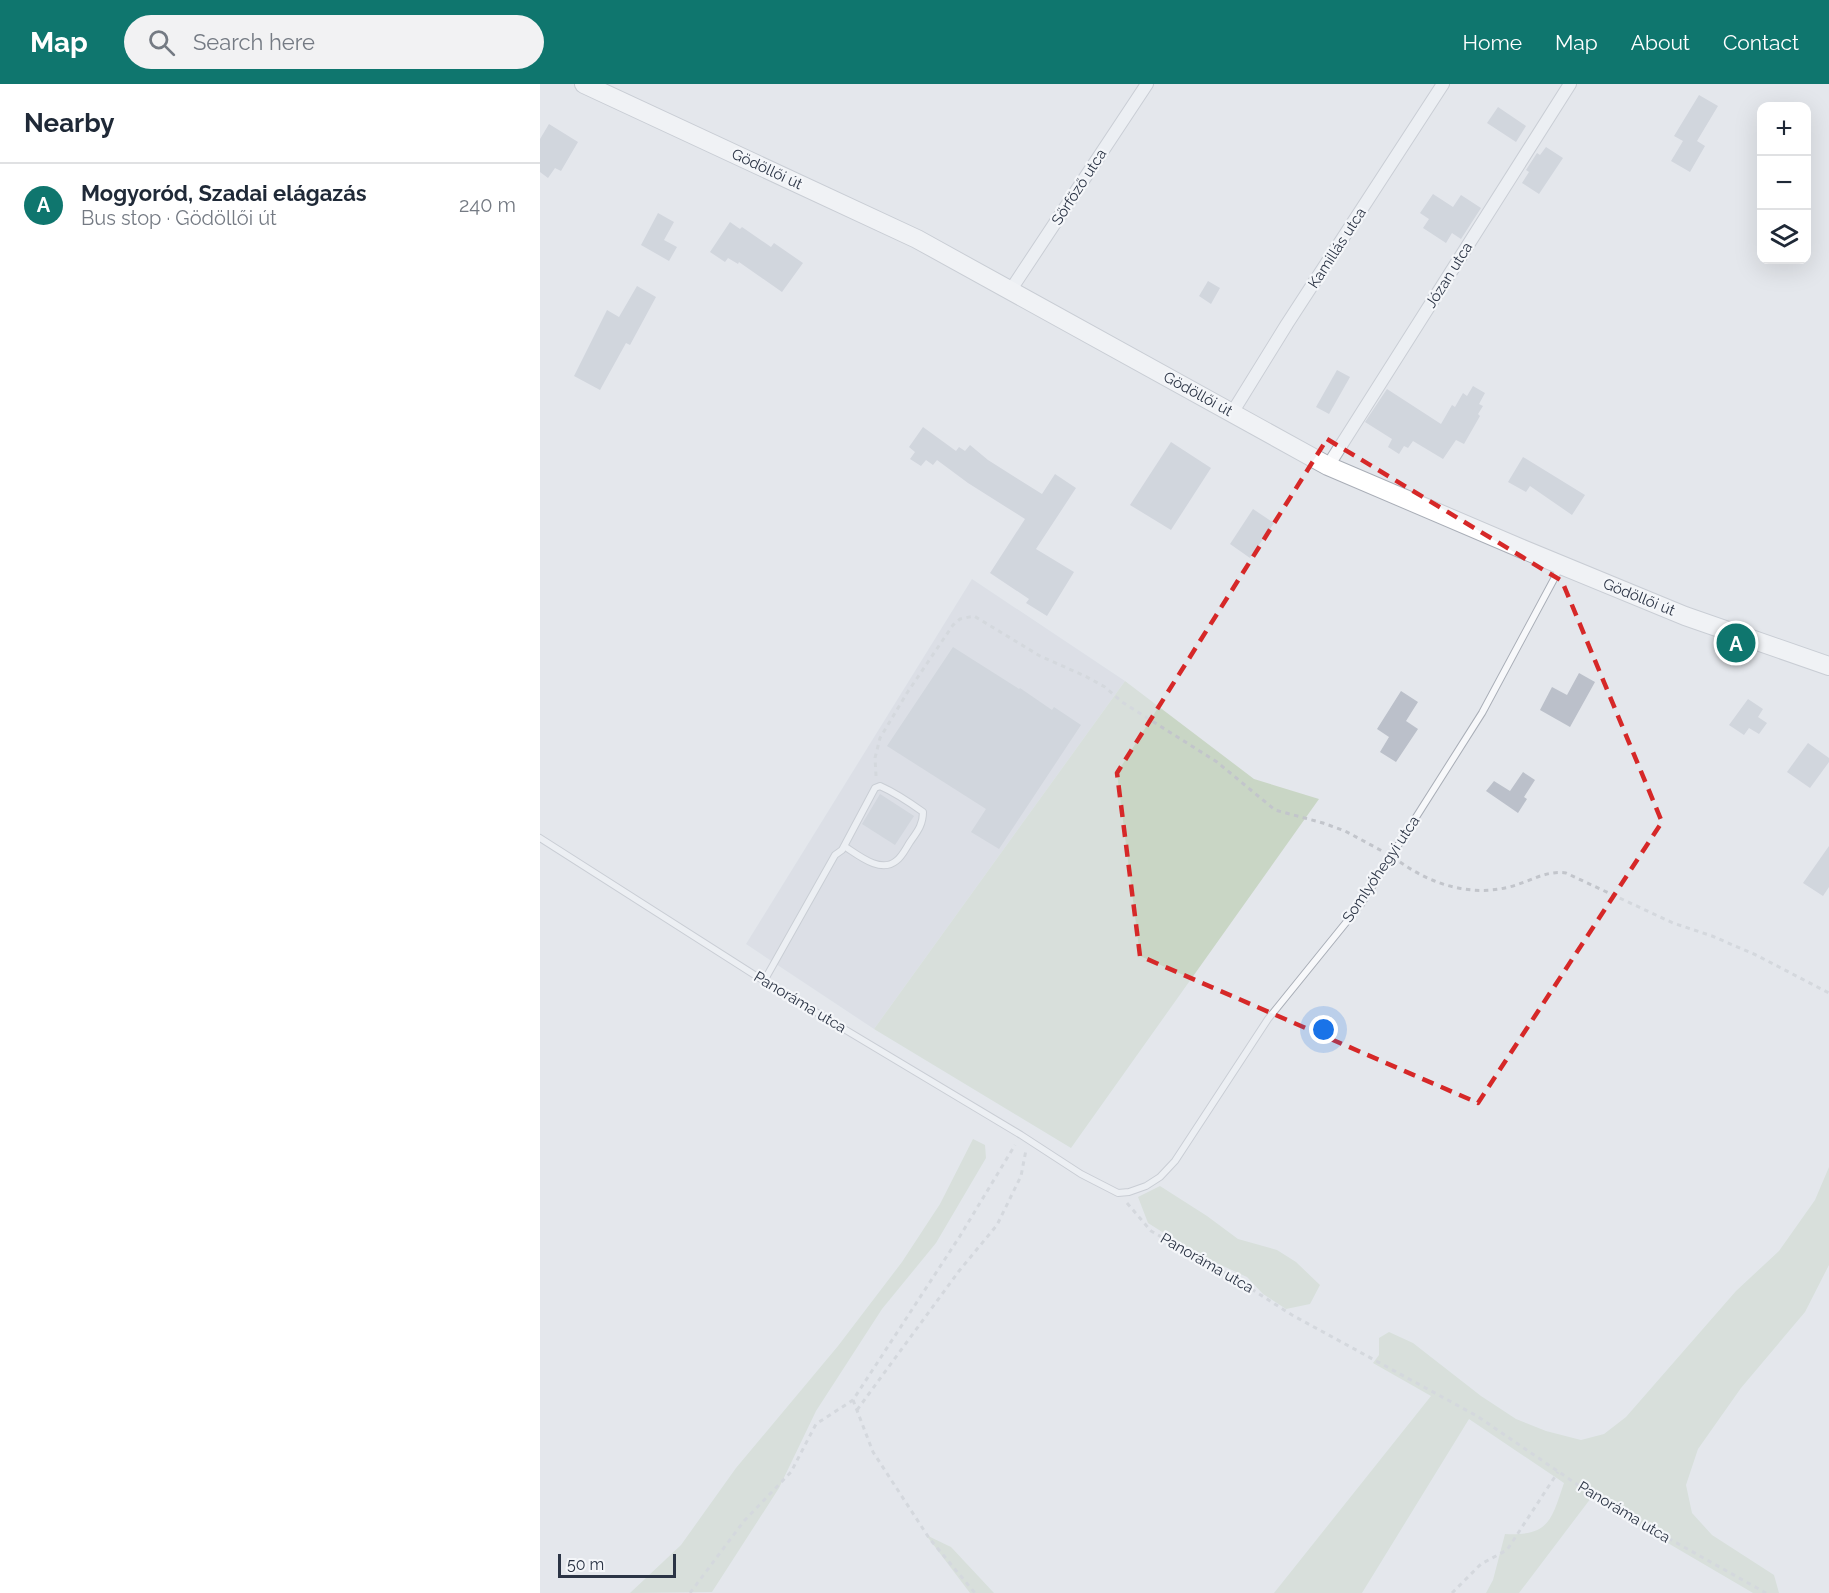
<!DOCTYPE html>
<html lang="en">
<head>
<meta charset="utf-8">
<style>
	:root { --surface:#fff; --page:#f2f2f3; --text:#1f2937; --muted:#747a83; --line:#e0e1e3; --accent:#0f766e }
	body { margin:0; font-family:Raleway,sans-serif; background:var(--page); color:var(--text) }
	.controls { position:absolute; right:18px; top:18px; display:grid; overflow:hidden; border-radius:12px; box-shadow:0 6px 24px #0002 }
	.controls button { width:54px; height:54px; display:grid; place-items:center; padding:0; border:0; border-bottom:2px solid var(--line); background:var(--surface); color:var(--text); font:30px sans-serif }
	.scale { position:absolute; left:18px; bottom:15px; width:118px; box-sizing:border-box; padding-left:6px; border:3px solid #2b3445; border-top:0; font-size:16px; line-height:21px; white-space:nowrap; color:#2b3445; -webkit-text-stroke:4px #f4f6f9; paint-order:stroke }
	.you { position:absolute; left:784px; top:946px; width:21px; height:21px; margin:-15px; border:4px solid #fff; border-radius:50%; background:#1a73e8; box-shadow:0 0 0 9px #1a73e833 }
	.badge { display:grid; place-items:center; width:39px; height:39px; border-radius:50%; background:var(--accent); color:#fff; font-size:20px; font-weight:700 }
	.pin { position:absolute; translate:-50% -50%; border:3px solid #fff; box-shadow:0 2px 6px #0006 }
	.list { margin:0; padding:0; list-style:none }
	h2 { display:flex; justify-content:space-between; align-items:center; height:78px; margin:0; padding:0 24px; font-size:26px }
	h2 small { font-size:20px; font-weight:400; color:var(--muted) }
	.list li { display:grid; grid-template-columns:39px 1fr auto; gap:18px; align-items:center; box-sizing:border-box; height:84px; padding:0 24px; border-top:2px solid var(--line) }
	.list b { display:block; font-size:22px; white-space:nowrap }
	.list p { margin:0; font-size:20px; white-space:nowrap; color:var(--muted) }
	.list em { font-size:20px; font-style:normal; color:var(--muted) }
	.icon { flex:none; width:33px; height:33px; fill:none; stroke:currentColor; stroke-width:2; stroke-linecap:round; stroke-linejoin:round }
	.map { position:relative; flex:none; width:1289px; height:1509px; overflow:hidden }
	header { display:flex; align-items:center; gap:36px; box-sizing:border-box; height:84px; padding:0 30px; background:var(--accent); color:#fff }
	header strong { font-size:28px }
	nav { display:flex; gap:33px; margin-inline-start:auto; font-size:21px }
	.search { width:420px; height:54px; background:var(--page); display:flex; align-items:center; gap:15px; box-sizing:border-box; padding:0 21px; border-radius:33px; color:var(--muted); font-size:22px }
	main { display:flex }
	aside { flex:1; background:var(--surface) }
	.map>svg:first-child { display:block }
</style>
</head>
<body>
<header>
<strong>Map</strong>
<div class="search"><svg class="icon" aria-label="search" viewBox="0 0 24 24"><circle cx="10" cy="10" r="6"/><path d="M15 15l6 6"/></svg>Search here</div>
<nav><a>Home</a><a>Map</a><a>About</a><a>Contact</a></nav>
</header>
<main>
<aside>
<h2>Nearby<small></small></h2>
<ul class="list">
<li><span class="badge">A</span><div><b>Mogyoród, Szadai elágazás</b><p>Bus stop · Gödöllői út</p></div><em>240 m</em></li>
</ul>
</aside>
<div class="map">
<svg width="1289" height="1509" viewBox="0 0 1289 1509">
	<rect width="100%" height="100%" fill="#e4e7ec"/>
	<!-- built -->
	<polygon fill="#d2d6de" points="432,495 585,597 334,945 206,860"/>
	<!-- green -->
	<g fill="#c9d6c5">
		<polygon points="585,597 714,695 779,715 531,1064 334,945"/>
		<polygon points="433,1055 445,1061 446,1074 396,1159 342,1225 276,1327 239,1404 172,1508 90,1509 141,1461 196,1384 298,1262 362,1178 400,1120"/>
		<path d="M 1289,1083 L 1289,1181 L 1265,1228 L 1201,1304 L 1158,1365 L 1146,1401 L 1152,1429 L 1172,1451 L 1234,1491 L 1239,1509 L 1213,1509 L 1051,1414 L 979,1509 L 946,1509 L 953,1496 L 965,1450 C 1009,1452 1011,1437 1024,1399 L 929,1335 L 822,1509 L 734,1509 L 891,1312 L 833,1279 L 839,1271 L 839,1254 L 849,1248 L 873,1259 L 941,1312 L 976,1335 L 1006,1347 L 1041,1356 L 1064,1350 L 1086,1333 L 1196,1207 L 1239,1167 L 1275,1116 Z"/>
		<polygon points="620,1102 667,1132 698,1155 737,1166 756,1178 780,1201 770,1220 746,1225 723,1210 707,1193 657,1170 608,1139 598,1113"/>
		<polygon points="386,1451 411,1463 454,1509 430,1509"/>
	</g>
	<!-- building -->
	<g fill="#bbc0ca">
		<polygon points="1159,11 1178,22 1157,57 1165,62 1150,88 1131,77 1143,57 1134,52"/>
		<polygon points="958,23 986,42 976,58 947,39"/>
		<polygon points="9,40 38,58 21,87 15,84 8,94 0,88 0,55"/>
		<polygon points="1006,63 1023,74 999,110 982,99 989,88 986,86 997,69 1000,71"/>
		<polygon points="893,110 913,123 921,111 941,124 921,155 912,149 906,159 883,144 889,135 880,129"/>
		<polygon points="118,129 134,138 124,156 137,163 129,177 101,161"/>
		<polygon points="190,138 200,145 202,143 231,163 234,159 263,179 242,208 199,178 198,180 188,174 185,178 170,168"/>
		<polygon points="668,197 680,204 671,220 659,212"/>
		<polygon points="97,202 116,213 90,261 86,259 60,306 34,292 67,226 79,233"/>
		<polygon points="797,286 810,293 789,330 776,323"/>
		<polygon points="933,302 945,309 939,320 943,322 938,330 940,332 924,360 916,356 903,375 873,357 868,364 864,362 859,370 848,363 852,355 825,338 847,305 901,340 912,321 915,323 923,309 927,312"/>
		<polygon points="383,343 416,367 419,363 425,367 430,361 448,376 502,410 515,390 536,404 496,465 534,488 507,532 486,519 489,515 450,489 485,435 428,399 397,376 393,381 386,376 381,382 370,375 375,368 369,363"/>
		<polygon points="631,358 671,384 631,446 590,421"/>
		<polygon points="983,373 1045,411 1032,431 990,402 986,408 968,398"/>
		<polygon points="713,425 734,439 710,474 690,460"/>
		<polygon points="413,563 479,605 480,604 512,626 514,623 541,641 459,765 431,748 446,725 347,662"/>
		<polygon points="1039,589 1055,598 1030,643 1000,626 1012,603 1027,611"/>
		<polygon points="861,607 878,618 866,637 878,645 856,678 840,668 849,653 837,645"/>
		<polygon points="1208,615 1223,625 1218,633 1227,639 1219,650 1209,644 1204,651 1189,641"/>
		<polygon points="1268,659 1289,674 1289,678 1270,704 1247,688"/>
		<polygon points="983,688 995,696 984,713 987,715 978,729 946,707 954,697 970,707"/>
		<polygon points="340,710 374,732 355,761 322,740"/>
		<polygon points="1289,762 1289,803 1283,812 1263,799"/>
	</g>
	<g fill="none" stroke-linecap="round" stroke-linejoin="round">
		<!-- lane casing -->
		<g stroke="#a9aeb7" stroke-width="8">
			<g id="lane">
				<polyline points="0,754 224,897 481,1051 541,1090 578,1109 589,1108 606,1102 620,1093 635,1077 728,935 821,820 942,629 1021,482"/>
				<path d="M 224,897 L 295,771 L 302,766 L 335,704 L 340,702 C 356,709 369,718 383,728 C 383,741 377,748 370,758 C 366,764 362,773 356,777 C 340,790 317,770 304,762"/>
			</g>
		</g>
		<!-- street casing -->
		<g stroke="#a9aeb7" stroke-width="14">
			<g id="street">
				<polyline points="470,207 607,0"/>
				<polyline points="692,329 747,240 903,0"/>
				<polyline points="788,382 1030,0"/>
			</g>
		</g>
		<!-- secondary casing -->
		<g stroke="#a9aeb7" stroke-width="20">
			<polyline id="secondary" points="44,0 377,155 788,382 980,464 1145,532 1289,582"/>
		</g>
		<!-- path -->
		<g stroke="#c2c5cb" stroke-width="3" stroke-dasharray="4.5 4.5" stroke-linecap="butt">
			<polyline points="336,692 335,674 340,654 367,609 413,541 420,535 434,532 500,572 545,592 565,603 582,618 677,678 735,726 783,739 805,747 844,768"/>
			<path d="M 860,778 C 891,800 930,813 969,803 C 990,798 1005,786 1026,789 L 1133,839 L 1172,852 L 1216,871 L 1289,909"/>
			<polyline points="587,1119 611,1147 691,1192 752,1231 937,1332 1060,1416 1226,1509"/>
			<polyline points="313,1316 333,1368 389,1454 435,1509"/>
			<polyline points="317,1326 419,1187 457,1141 481,1092 486,1066"/>
			<polyline points="150,1509 204,1437 251,1388 276,1340 313,1316 420,1152 475,1061"/>
			<polyline points="912,1509 941,1480 967,1466 1018,1388"/>
		</g>
		<!-- lane -->
		<use href="#lane" stroke="#f7f8fa" stroke-width="6"/>
		<!-- street -->
		<use href="#street" stroke="#f7f8fa" stroke-width="12"/>
		<!-- secondary -->
		<use href="#secondary" stroke="#fff" stroke-width="18"/>
	</g>
	<!-- marked area -->
	<path d="M0 0H1289V1509H0ZM 787,355 L 1022,497 L 1122,738 L 938,1019 L 600,872 L 577,689 Z" fill="#e4e7ec" fill-opacity=".55" fill-rule="evenodd"/>
	<path fill="none" stroke="#d62828" stroke-width="4.5" stroke-dasharray="12 8" stroke-linejoin="round" d="M 787,355 L 1022,497 L 1122,738 L 938,1019 L 600,872 L 577,689 Z"/>
	<g text-anchor="middle" stroke-width="4.5" stroke-linejoin="round" paint-order="stroke">
		<!-- street labels -->
		<g font-size="15" fill="#2b3445" stroke="#f4f6f9">
			<text transform="translate(227 85) rotate(25)" y="5">Gödöllői út</text>
			<text transform="translate(539 103) rotate(-57)" y="5">Sörfőző utca</text>
			<text transform="translate(797 164) rotate(-57)" y="5">Kamillás utca</text>
			<text transform="translate(909 191) rotate(-58)" y="5">Józan utca</text>
			<text transform="translate(658 310) rotate(29)" y="5">Gödöllői út</text>
			<text transform="translate(1099 513) rotate(22)" y="5">Gödöllői út</text>
			<text transform="translate(841 785) rotate(-56)" y="5">Somlyóhegyi utca</text>
			<text transform="translate(260 918) rotate(31)" y="5">Panoráma utca</text>
			<text transform="translate(667 1179) rotate(30)" y="5">Panoráma utca</text>
			<text transform="translate(1084 1428) rotate(31)" y="5">Panoráma utca</text>
		</g>
	</g>
</svg>
<div class="controls">
<button>+</button>
<button>−</button>
<button><svg class="icon" aria-label="layers" viewBox="0 0 24 24"><path d="M12 4l9 5-9 5-9-5zM3 14l9 5 9-5"/></svg></button>
</div>
<div class="scale">50 m</div>
<div class="you"></div>
<div class="pin badge" style="left:1196px;top:559px">A</div>
</div>
</main>
</body>
</html>
